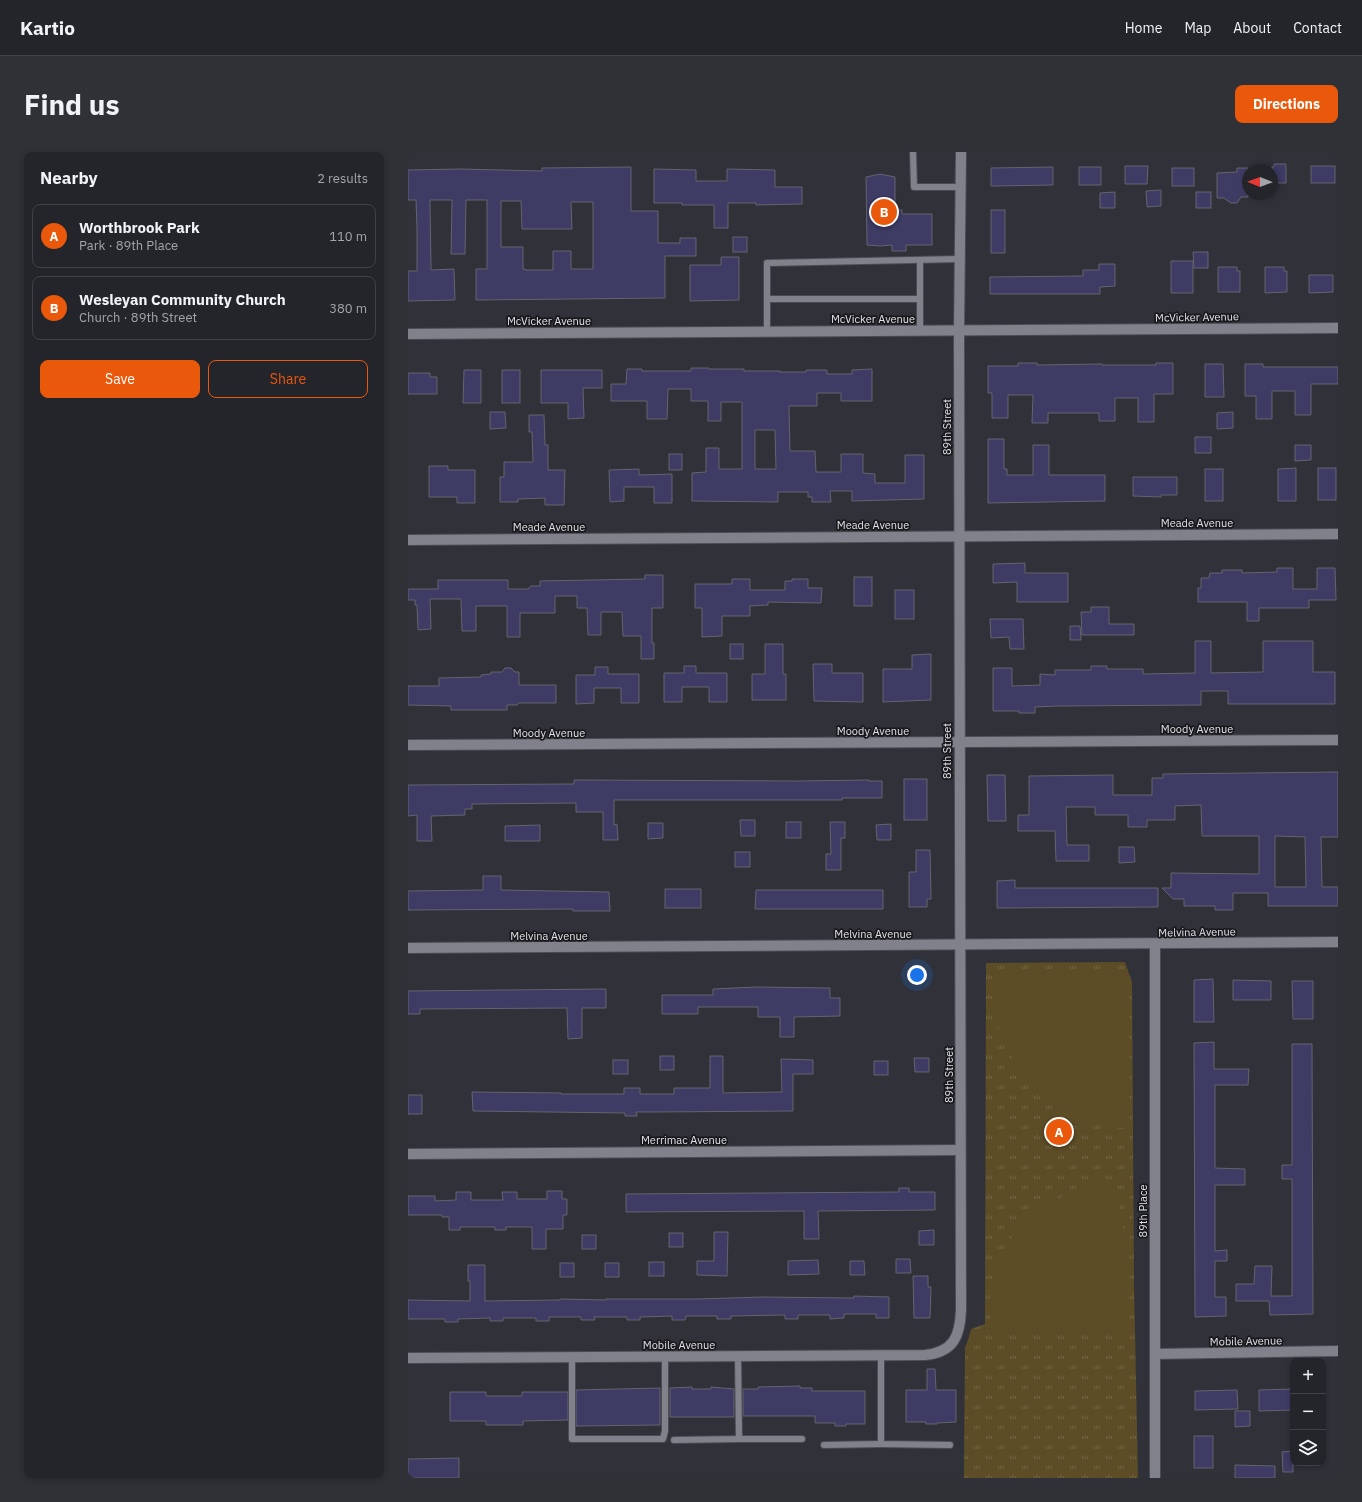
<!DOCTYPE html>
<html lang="en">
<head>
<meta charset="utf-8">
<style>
	:root { --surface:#24252b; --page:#303137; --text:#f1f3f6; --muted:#a3a5a9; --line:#414247; --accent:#ea580c }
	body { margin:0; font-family:"IBM Plex Sans",sans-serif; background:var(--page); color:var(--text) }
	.controls { position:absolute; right:12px; bottom:12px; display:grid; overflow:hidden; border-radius:8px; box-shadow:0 2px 6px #0003 }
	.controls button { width:36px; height:36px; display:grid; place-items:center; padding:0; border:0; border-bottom:1px solid var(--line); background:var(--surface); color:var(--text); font:20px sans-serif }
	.compass { position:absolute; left:834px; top:12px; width:36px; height:36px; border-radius:50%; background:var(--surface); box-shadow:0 2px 6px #0003; rotate:271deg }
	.you { position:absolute; left:509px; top:823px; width:14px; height:14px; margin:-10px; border:3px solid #fff; border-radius:50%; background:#1a73e8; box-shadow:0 0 0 6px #1a73e833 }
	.badge { display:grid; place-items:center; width:26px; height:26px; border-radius:50%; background:var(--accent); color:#fff; font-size:13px; font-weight:700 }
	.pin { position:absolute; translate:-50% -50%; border:2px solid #fff; box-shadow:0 1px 4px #0006 }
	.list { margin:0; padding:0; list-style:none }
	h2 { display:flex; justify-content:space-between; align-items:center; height:52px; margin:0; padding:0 16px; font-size:17px }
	h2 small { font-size:13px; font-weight:400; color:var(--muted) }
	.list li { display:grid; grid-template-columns:26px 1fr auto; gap:12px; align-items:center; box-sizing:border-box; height:64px; margin:0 8px 8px; padding:0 8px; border:1px solid var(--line); border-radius:8px }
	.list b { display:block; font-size:15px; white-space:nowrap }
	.list p { margin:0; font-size:13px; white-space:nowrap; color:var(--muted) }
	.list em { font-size:13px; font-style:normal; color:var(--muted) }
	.actions { display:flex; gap:8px; padding:12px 16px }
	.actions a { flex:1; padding:9px 0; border:1px solid var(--accent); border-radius:8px; text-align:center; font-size:14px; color:var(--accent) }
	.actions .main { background:var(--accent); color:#fff }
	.icon { flex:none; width:22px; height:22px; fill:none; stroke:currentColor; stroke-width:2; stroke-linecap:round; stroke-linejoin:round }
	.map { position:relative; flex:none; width:930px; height:1326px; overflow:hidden; border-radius:8px }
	header { display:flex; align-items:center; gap:24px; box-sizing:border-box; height:56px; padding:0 20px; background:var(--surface); border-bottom:1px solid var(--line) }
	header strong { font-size:19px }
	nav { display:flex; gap:22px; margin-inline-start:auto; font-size:14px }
	.intro { display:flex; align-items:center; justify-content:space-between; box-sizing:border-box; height:96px; padding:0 24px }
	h1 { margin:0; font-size:28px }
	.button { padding:10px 18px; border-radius:8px; background:var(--accent); color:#fff; font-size:14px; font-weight:700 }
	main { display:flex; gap:24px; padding:0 24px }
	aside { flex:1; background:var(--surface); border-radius:8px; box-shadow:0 2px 6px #0003 }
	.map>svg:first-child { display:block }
</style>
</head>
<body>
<header>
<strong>Kartio</strong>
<nav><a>Home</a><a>Map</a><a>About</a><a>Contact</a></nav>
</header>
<div class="intro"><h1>Find us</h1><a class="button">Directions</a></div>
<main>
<aside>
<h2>Nearby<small>2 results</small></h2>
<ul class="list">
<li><span class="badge">A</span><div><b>Worthbrook Park</b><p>Park · 89th Place</p></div><em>110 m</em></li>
<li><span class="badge">B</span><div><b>Wesleyan Community Church</b><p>Church · 89th Street</p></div><em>380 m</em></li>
</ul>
<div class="actions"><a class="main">Save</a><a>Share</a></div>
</aside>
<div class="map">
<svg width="930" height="1326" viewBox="0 0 930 1326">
	<defs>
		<pattern id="grass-tufts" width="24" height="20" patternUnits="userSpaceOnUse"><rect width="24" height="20" fill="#5d4d26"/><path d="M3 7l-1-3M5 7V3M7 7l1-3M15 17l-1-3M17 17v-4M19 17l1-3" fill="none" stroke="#746646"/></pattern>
	</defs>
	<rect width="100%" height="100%" fill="#303139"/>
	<!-- grass -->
	<polygon fill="url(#grass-tufts)" points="717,810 724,830 726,1131 730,1326 556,1326 557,1195 560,1188 563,1177 577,1172 578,811"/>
	<!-- garden -->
	<g fill="#5d4d26">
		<path d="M 584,820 L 708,821 L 718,831 L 720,897 L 719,976 C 708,975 695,975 685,972 C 641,958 597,912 588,866 C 584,851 584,836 584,820 Z"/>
		<path d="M 707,1029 L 720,1104 L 720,1160 L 716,1181 L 583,1182 C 583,1163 581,1144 585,1126 C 600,1065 649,1040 707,1029 Z"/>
	</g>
	<!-- building -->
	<g fill="#3e3b65" stroke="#64646e" fill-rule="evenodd">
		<polygon points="866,12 878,12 878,31 864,31 864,15 866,15"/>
		<polygon points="717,14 740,14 739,32 717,32"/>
		<rect x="903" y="14" width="24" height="17"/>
		<path d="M 223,15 L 223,59 L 250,59 L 250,91 L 272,91 L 272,86 L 288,86 L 288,104 L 257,104 L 257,146 L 68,148 L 68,117 L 79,117 L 79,48 L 58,48 L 57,102 L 43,102 L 44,48 L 22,48 L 23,118 L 46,117 L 47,148 L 0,149 L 0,119 L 9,119 L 9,77 L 8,48 L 0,48 L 0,18 L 52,17 L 134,19 L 134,16 ZM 93,49 L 113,49 L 114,77 L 164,77 L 163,50 L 185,50 L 185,117 L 163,117 L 163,99 L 145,99 L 145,118 L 117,118 L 117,117 L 115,117 L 115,95 L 93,95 Z"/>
		<polygon points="645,15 645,33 583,34 583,16"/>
		<rect x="671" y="15" width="22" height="18"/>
		<rect x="764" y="16" width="22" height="18"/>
		<polygon points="829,16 840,16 840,45 833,45 829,51 823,51 816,46 809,46 809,21 829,20"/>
		<polygon points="246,17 288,18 288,29 319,29 319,17 367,18 367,35 394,35 394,52 348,53 348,51 320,51 320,76 306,76 306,53 274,53 274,51 246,51"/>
		<polygon points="472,22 487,25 487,58 494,58 494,62 524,62 524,93 498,93 498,99 484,99 484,93 473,94 459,93 458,25"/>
		<polygon points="753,38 753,54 739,55 738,39"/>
		<polygon points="707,40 707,56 692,56 692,41"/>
		<rect x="788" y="40" width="15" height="16"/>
		<rect x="583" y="58" width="14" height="43"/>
		<rect x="325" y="85" width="14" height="15"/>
		<polygon points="785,100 800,100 800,116 786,116"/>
		<polygon points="313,105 331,105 331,148 282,149 282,113 313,113"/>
		<rect x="763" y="109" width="22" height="32"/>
		<polygon points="691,112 707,112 707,134 692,135 692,142 582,142 582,125 675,124 675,118 691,118"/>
		<polygon points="810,115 829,115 829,119 832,119 832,140 810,140"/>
		<polygon points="857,115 876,115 876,119 879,119 879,140 857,141"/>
		<polygon points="901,123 925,123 925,140 901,141"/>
		<polygon points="610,211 629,211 629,213 694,212 694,213 748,213 748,211 765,211 765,242 746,242 746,270 730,270 730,246 707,246 707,269 691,269 691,261 640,261 640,271 624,271 625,243 600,243 600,266 584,266 584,241 580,241 580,214 610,214"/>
		<polygon points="797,212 815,212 816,245 797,245"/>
		<polygon points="837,212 855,212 855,215 930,215 930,232 903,232 903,263 887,263 887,239 864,239 864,267 848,267 848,244 837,244"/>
		<path d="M 283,216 L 301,216 L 301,217 L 336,217 L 336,219 L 372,219 L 372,220 L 398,220 L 398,218 L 419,218 L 419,222 L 444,222 L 444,218 L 464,217 L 464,249 L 433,249 L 433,241 L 409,241 L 409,254 L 381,254 L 382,299 L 407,299 L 408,320 L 433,320 L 433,302 L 455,302 L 455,321 L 467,322 L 467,331 L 497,331 L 497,303 L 516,303 L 516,347 L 444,349 L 444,339 L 422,339 L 423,350 L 404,350 L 404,345 L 400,345 L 400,340 L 370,340 L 370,350 L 284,349 L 284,321 L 298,320 L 298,296 L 311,296 L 311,317 L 334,317 L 334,250 L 313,250 L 313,269 L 300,269 L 300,249 L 283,249 L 283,237 L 260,237 L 259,267 L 239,267 L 239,249 L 203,249 L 203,232 L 218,232 L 219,217 L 234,217 L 234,219 L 283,219 ZM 347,278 L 367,278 L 368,317 L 347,317 Z"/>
		<polygon points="56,218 73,218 73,251 55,251"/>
		<rect x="94" y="218" width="18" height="33"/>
		<polygon points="133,218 194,218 194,236 175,236 176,266 160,267 160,251 133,251"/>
		<polygon points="0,221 22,221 22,225 29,225 29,242 0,242"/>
		<polygon points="82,260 97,260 98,276 82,277"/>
		<polygon points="825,260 825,276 809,277 809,261"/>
		<polygon points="121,263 136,263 137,293 140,293 140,318 157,318 156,353 137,353 137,346 110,347 110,350 92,350 92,325 96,325 96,310 125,310 124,280 121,280"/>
		<rect x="787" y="285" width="16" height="16"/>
		<polygon points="580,287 596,287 596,317 599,317 599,323 625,323 625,293 641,293 641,323 697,323 697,349 580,351"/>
		<polygon points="887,293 903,293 903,308 887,309"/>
		<rect x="261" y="302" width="13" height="16"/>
		<polygon points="21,314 40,314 40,318 67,318 67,351 49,351 49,345 21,345"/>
		<polygon points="888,316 888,349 870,349 870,317"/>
		<rect x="910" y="316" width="18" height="32"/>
		<polygon points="231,317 231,323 264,322 264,351 246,351 246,335 216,335 216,349 202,350 201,318"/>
		<rect x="797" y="317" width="18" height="32"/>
		<polygon points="725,325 769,325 769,343 753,343 753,345 725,344"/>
		<polygon points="617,411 617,421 660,421 660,450 609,450 609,430 585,431 585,412"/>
		<polygon points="869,416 885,416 885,437 909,437 909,416 927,416 928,448 901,448 901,456 851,456 851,469 839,469 839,450 790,450 790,436 793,436 793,426 801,426 802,421 814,421 814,418 834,418 834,421 869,420"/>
		<polygon points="237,423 255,423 255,456 244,456 244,491 246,491 246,507 233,507 233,484 215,484 214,460 193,460 193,483 180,483 179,456 169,456 169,444 147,444 147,461 112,461 112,485 99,485 99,454 68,454 68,479 54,479 53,447 22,447 23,477 10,478 9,453 7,453 7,448 0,448 0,437 30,437 30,428 100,428 100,437 120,437 123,434 132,434 132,429 237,427"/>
		<rect x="446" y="425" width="18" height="29"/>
		<polygon points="324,427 342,427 342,438 377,438 377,429 384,429 384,427 400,427 400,436 414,436 413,451 360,450 360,453 342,454 342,464 314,464 314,484 294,485 294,456 287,456 287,432 324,432"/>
		<rect x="487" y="438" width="19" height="29"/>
		<polygon points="683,455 701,455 701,472 726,472 726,483 674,483 673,460 683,460"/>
		<polygon points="582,467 615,467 616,497 602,497 601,485 583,486"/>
		<polygon points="662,474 672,474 673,488 662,488"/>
		<polygon points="787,489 803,489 803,521 855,520 855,489 905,489 905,520 927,520 927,552 820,552 820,539 793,539 793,553 650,554 627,555 627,561 611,561 611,559 585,559 585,516 604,516 604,534 632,533 632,522 647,523 647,518 683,518 683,514 699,514 699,517 735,517 735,522 787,521"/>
		<rect x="322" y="492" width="13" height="15"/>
		<polygon points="357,492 375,492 375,522 378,522 378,548 344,548 344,522 357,522"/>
		<polygon points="523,502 523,548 475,550 475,517 504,517 504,503"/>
		<polygon points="405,512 424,512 424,521 455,521 455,550 406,549"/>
		<polygon points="276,514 288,514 288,521 319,521 319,550 301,550 301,535 274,535 274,550 256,550 256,521 276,521"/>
		<polygon points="187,515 200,515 200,522 231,522 231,551 213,551 213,536 186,536 186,551 168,552 168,523 187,523"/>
		<polygon points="97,516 103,516 107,520 111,520 111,533 148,533 148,551 111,551 109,553 99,553 99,558 43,558 43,554 0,553 0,534 31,534 31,526 73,525 73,523 83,522 83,520 94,520"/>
		<path d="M 930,620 L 930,685 L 913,685 L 914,735 L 930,735 L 930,754 L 860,754 L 860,741 L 825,741 L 825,758 L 807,758 L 807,754 L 776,754 L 776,747 L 765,747 L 754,736 L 763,736 L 763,721 L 851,722 L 851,684 L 794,684 L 793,653 L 767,654 L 767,668 L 739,668 L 739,675 L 720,675 L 720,663 L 687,663 L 687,655 L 658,655 L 659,693 L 681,693 L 681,709 L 648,709 L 647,679 L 610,679 L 610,663 L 621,663 L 621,624 L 705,623 L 705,643 L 744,643 L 744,626 L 755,626 L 755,622 ZM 867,684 L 897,685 L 898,735 L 867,735 Z"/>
		<polygon points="579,623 597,623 598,669 580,669"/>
		<rect x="496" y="627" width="23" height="41"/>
		<polygon points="166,628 390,629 461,628 461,629 474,629 474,646 434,646 434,648 206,648 206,673 209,672 210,688 195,688 195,660 168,660 168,651 64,652 64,657 57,657 57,663 23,664 24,689 9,689 9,663 0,664 0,633 166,632"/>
		<polygon points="332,668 347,668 347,684 333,684"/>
		<rect x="378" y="670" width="15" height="16"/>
		<polygon points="422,670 437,670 437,686 433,686 433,718 418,718 418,702 423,702"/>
		<polygon points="240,671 255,671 255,686 240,687"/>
		<polygon points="483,672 483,688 469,688 468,673"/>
		<polygon points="132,673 132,689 97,689 97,674"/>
		<polygon points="711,695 726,695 727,710 711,711"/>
		<polygon points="508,698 522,698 523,747 519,747 519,755 501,755 501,720 508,720"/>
		<rect x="327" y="700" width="15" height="15"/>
		<polygon points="75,724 93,724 93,738 201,740 202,759 165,759 165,757 0,758 0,739 75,738"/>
		<polygon points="607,728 607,736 750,736 750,755 589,756 589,729"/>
		<rect x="257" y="737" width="36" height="19"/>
		<polygon points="348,738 475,738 475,757 347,757"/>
		<polygon points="805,827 806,870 786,870 786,828"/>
		<polygon points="825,828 863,829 863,848 825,848"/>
		<polygon points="884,829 905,829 905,867 885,867"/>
		<polygon points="348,835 422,836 422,846 432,846 432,864 386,865 386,885 372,885 372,865 350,865 350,855 290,855 290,862 254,862 254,843 305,843 305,837"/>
		<polygon points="198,837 198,856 174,856 174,886 160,887 159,856 12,857 12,862 0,862 0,839"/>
		<polygon points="806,890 806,917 841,917 840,933 807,933 807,1016 837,1017 837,1033 807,1033 807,1099 819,1098 819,1109 807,1109 807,1145 818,1145 818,1164 787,1165 786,891"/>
		<polygon points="884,892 904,892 905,1162 862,1163 861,1149 828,1149 828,1132 846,1132 847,1114 864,1114 863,1144 884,1144 884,1027 874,1027 874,1013 884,1013"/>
		<rect x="252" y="904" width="14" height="14"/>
		<polygon points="302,904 315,904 315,941 374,940 373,907 405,908 405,922 385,922 385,959 244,960 228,960 229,964 217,964 217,961 65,959 64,940 153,941 153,942 216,942 216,936 232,936 232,942 266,942 266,936 302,936"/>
		<polygon points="506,906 521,906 521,920 507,920"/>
		<rect x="205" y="908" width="15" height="14"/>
		<rect x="466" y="909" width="14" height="14"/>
		<rect x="0" y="943" width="14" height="19"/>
		<polygon points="491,1036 501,1036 501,1040 527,1040 527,1058 410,1059 411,1087 396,1087 396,1059 218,1060 218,1042 491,1040"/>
		<polygon points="139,1039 154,1039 154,1047 159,1047 159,1063 155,1063 155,1077 138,1077 138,1097 124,1097 124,1075 98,1075 98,1078 87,1078 87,1075 52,1075 52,1078 41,1078 41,1065 34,1065 34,1063 0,1063 0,1044 27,1044 27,1049 48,1048 48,1040 63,1040 63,1048 95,1048 94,1040 109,1040 109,1047 139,1047"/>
		<polygon points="526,1078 526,1093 511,1093 511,1079"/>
		<polygon points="306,1080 320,1080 319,1124 289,1123 289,1109 306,1109"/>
		<rect x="261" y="1081" width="14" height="14"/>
		<rect x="174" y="1083" width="14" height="14"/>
		<polygon points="488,1107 502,1107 503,1121 488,1121"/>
		<polygon points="410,1108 411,1122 380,1123 380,1109"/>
		<polygon points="442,1109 456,1109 457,1123 442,1123"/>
		<rect x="241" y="1110" width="15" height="14"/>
		<rect x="152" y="1111" width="14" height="14"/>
		<rect x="197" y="1111" width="14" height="14"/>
		<polygon points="60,1113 77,1113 77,1149 152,1148 152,1147 198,1148 198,1147 289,1147 354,1145 446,1146 446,1144 481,1145 481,1166 468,1166 468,1162 436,1162 436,1166 422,1167 422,1163 390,1163 390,1167 377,1167 377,1163 323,1164 323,1167 309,1167 309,1164 278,1164 277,1168 264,1168 264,1164 232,1165 232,1168 219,1168 219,1165 186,1165 187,1168 173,1168 173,1165 141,1165 141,1169 128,1169 128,1166 95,1166 95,1169 82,1169 82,1166 50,1167 50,1170 37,1170 37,1167 0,1167 0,1148 62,1149 62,1129 60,1129"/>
		<polygon points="505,1124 520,1124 520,1135 523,1135 522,1166 506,1166"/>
		<polygon points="519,1217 527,1217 528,1238 548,1238 548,1270 529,1271 529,1272 518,1272 518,1270 498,1270 498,1238 519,1238"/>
		<polygon points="392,1234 392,1236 404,1236 404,1239 457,1239 457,1272 438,1272 438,1274 427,1274 427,1271 407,1271 407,1264 335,1264 335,1237 350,1237 350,1235"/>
		<polygon points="284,1235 284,1237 303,1237 303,1235 326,1237 326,1265 262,1265 262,1236"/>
		<polygon points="252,1236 252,1273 168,1274 168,1238"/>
		<polygon points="885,1237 885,1258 851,1259 851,1238"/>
		<polygon points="829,1238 830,1257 787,1258 787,1239"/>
		<polygon points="42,1240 78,1240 78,1244 114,1244 114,1240 160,1240 160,1268 115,1269 115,1273 78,1273 78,1269 42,1269"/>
		<polygon points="827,1259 842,1259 842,1274 827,1275"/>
		<rect x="786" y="1284" width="19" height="32"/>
		<polygon points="885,1299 885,1320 875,1320 874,1300"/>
		<polygon points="51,1306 51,1326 0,1326 0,1307"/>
		<polygon points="827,1313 867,1314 867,1326 827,1326"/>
	</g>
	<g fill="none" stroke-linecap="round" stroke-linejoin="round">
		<!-- lane casing -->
		<g stroke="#4c4d54" stroke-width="8">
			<g id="lane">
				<polyline points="505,0 506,35 553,35"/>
				<polyline points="512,108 512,147"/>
				<polyline points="359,147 512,147 512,179"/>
				<polyline points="359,179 359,111 552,107"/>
				<polyline points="473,1203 473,1292 542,1293"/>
				<polyline points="330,1204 331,1287 394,1287"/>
				<polyline points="164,1205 164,1287 255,1287 257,1279 257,1205"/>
				<polyline points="266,1288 331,1287"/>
				<polyline points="416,1293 473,1292"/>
			</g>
		</g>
		<!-- street casing -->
		<g stroke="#4c4d54" stroke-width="12">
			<g id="street">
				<polyline points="0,182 930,176"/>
				<polyline points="0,388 930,382"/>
				<polyline points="0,593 930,588"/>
				<polyline points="0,796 930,790"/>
				<polyline points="0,1002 552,998"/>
				<polyline points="747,1202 930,1199"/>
				<path d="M 0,1206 L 517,1203 C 546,1200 552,1184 553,1158 L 551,179 L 553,0"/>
				<polyline points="747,1326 747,792"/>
			</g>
		</g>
		<!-- lane -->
		<use href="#lane" stroke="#81818b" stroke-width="6"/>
		<!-- street -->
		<use href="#street" stroke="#81818b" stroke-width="10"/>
	</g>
	<g text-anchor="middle" stroke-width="3.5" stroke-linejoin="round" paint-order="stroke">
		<!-- street labels -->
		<g font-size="11" fill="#e1e2e7" stroke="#19191d">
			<text transform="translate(789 165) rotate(-1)" y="4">McVicker Avenue</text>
			<text x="465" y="171">McVicker Avenue</text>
			<text x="141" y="173">McVicker Avenue</text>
			<text transform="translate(539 275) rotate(-90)" y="4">89th Street</text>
			<text x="789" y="375">Meade Avenue</text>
			<text x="465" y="377">Meade Avenue</text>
			<text x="141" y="379">Meade Avenue</text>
			<text x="789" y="581">Moody Avenue</text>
			<text x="465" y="583">Moody Avenue</text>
			<text x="141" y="585">Moody Avenue</text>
			<text transform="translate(539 599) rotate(-90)" y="4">89th Street</text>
			<text transform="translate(789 780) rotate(-1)" y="4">Melvina Avenue</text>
			<text x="465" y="786">Melvina Avenue</text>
			<text x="141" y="788">Melvina Avenue</text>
			<text transform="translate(541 923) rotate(-90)" y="4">89th Street</text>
			<text x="276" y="992">Merrimac Avenue</text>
			<text transform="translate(735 1059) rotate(-90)" y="4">89th Place</text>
			<text transform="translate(838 1189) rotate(-1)" y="4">Mobile Avenue</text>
			<text x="271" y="1197">Mobile Avenue</text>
		</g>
	</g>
</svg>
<div class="controls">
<button>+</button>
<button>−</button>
<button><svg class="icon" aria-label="layers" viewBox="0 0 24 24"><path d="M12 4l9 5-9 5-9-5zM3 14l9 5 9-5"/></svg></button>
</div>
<svg class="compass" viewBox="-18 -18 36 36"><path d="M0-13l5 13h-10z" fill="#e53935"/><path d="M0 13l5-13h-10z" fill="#a3a5a9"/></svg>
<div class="you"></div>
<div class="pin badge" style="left:651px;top:980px">A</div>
<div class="pin badge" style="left:476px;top:60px">B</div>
</div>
</main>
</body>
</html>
